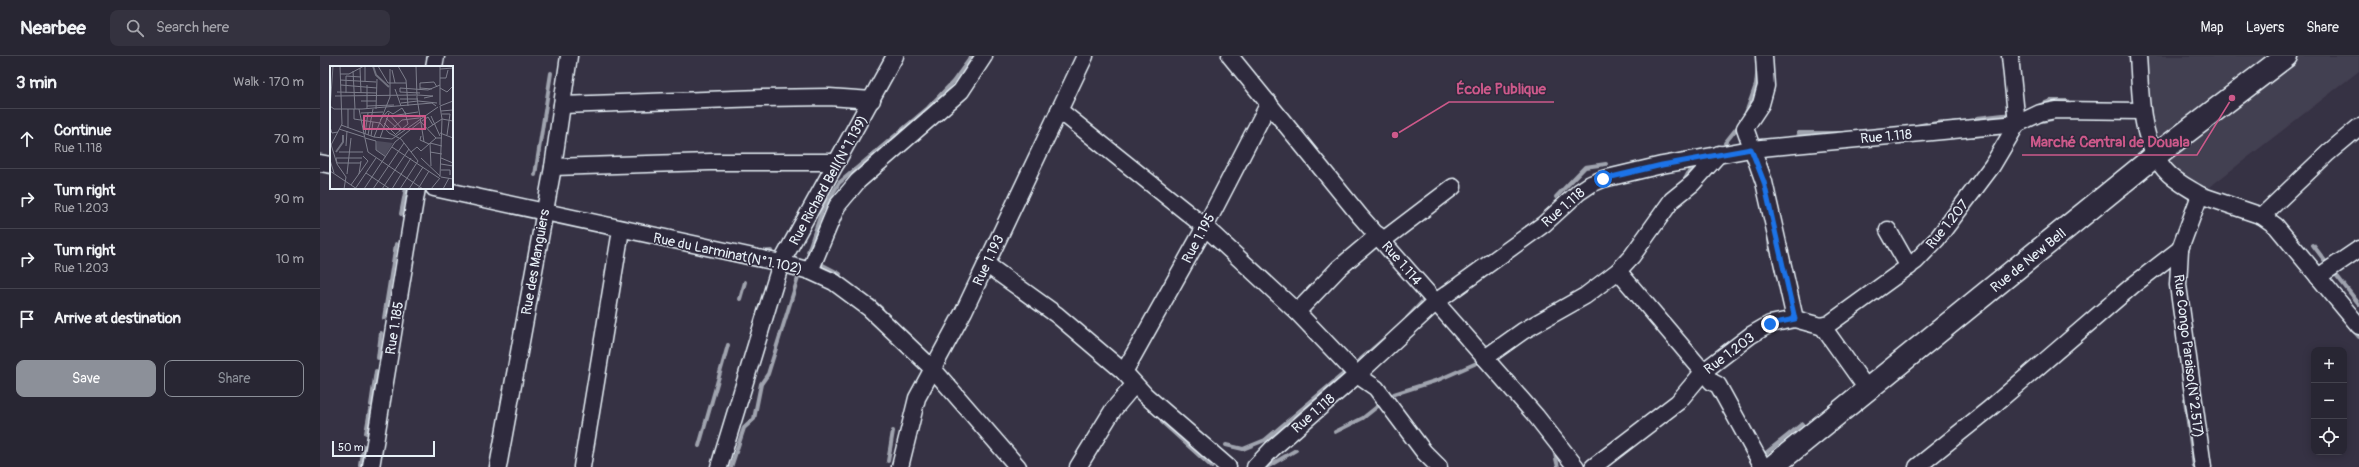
<!DOCTYPE html>
<html lang="en">
<head>
<meta charset="utf-8">
<style>
	:root { --surface:#282633; --page:#34323f; --text:#f1f3f6; --muted:#a5a5ac; --line:#44434e; --accent:#8c9099 }
	body { margin:0; font-family:Pangolin,sans-serif; background:var(--page); color:var(--text) }
	.controls { position:absolute; right:12px; bottom:12px; display:grid; overflow:hidden; border-radius:8px; box-shadow:0 2px 10px #0003 }
	.controls button { width:36px; height:36px; display:grid; place-items:center; padding:0; border:0; border-bottom:1px solid var(--line); background:var(--surface); color:var(--text); font:20px sans-serif }
	.scale { position:absolute; left:12px; bottom:10px; width:103px; box-sizing:border-box; padding-left:4px; border:2px solid #e8f1f8; border-top:0; font-size:11px; line-height:14px; white-space:nowrap; color:#e8f1f8; -webkit-text-stroke:3px #2f2a3d; paint-order:stroke }
	.stop { position:absolute; width:12px; height:12px; margin:-9px; border:3px solid #1a73e8; border-radius:50%; background:#fff }
	.stop.end { background:#1a73e8; border-color:#fff; box-shadow:0 1px 4px #0008 }
	.list { margin:0; padding:0; list-style:none }
	h2 { display:flex; justify-content:space-between; align-items:center; height:52px; margin:0; padding:0 16px; font-size:17px }
	h2 small { font-size:13px; font-weight:400; color:var(--muted) }
	.list li { display:grid; grid-template-columns:26px 1fr auto; gap:12px; align-items:center; box-sizing:border-box; height:60px; padding:0 16px; border-top:1px solid var(--line) }
	.list b { display:block; font-size:15px; white-space:nowrap }
	.list p { margin:0; font-size:13px; white-space:nowrap; color:var(--muted) }
	.list em { font-size:13px; font-style:normal; color:var(--muted) }
	.actions { display:flex; gap:8px; padding:12px 16px }
	.actions a { flex:1; padding:9px 0; border:1px solid var(--accent); border-radius:8px; text-align:center; font-size:14px; color:var(--accent) }
	.actions .main { background:var(--accent); color:#fff }
	.icon { flex:none; width:22px; height:22px; fill:none; stroke:currentColor; stroke-width:2; stroke-linecap:round; stroke-linejoin:round }
	.map { position:relative; flex:none; width:2039px; height:411px; overflow:hidden }
	header { display:flex; align-items:center; gap:24px; box-sizing:border-box; height:56px; padding:0 20px; background:var(--surface); border-bottom:1px solid var(--line) }
	header strong { font-size:19px }
	nav { display:flex; gap:22px; margin-inline-start:auto; font-size:14px }
	.search { width:280px; height:36px; background:var(--page); display:flex; align-items:center; gap:10px; box-sizing:border-box; padding:0 14px; border-radius:8px; color:var(--muted); font-size:15px }
	main { display:flex }
	aside { flex:1; background:var(--surface) }
	.map>svg:first-child { display:block }
</style>
</head>
<body>
<header>
<strong>Nearbee</strong>
<div class="search"><svg class="icon" aria-label="search" viewBox="0 0 24 24"><circle cx="10" cy="10" r="6"/><path d="M15 15l6 6"/></svg>Search here</div>
<nav><a>Map</a><a>Layers</a><a>Share</a></nav>
</header>
<main>
<aside>
<h2>3 min<small>Walk · 170 m</small></h2>
<ul class="list">
<li><svg class="icon" aria-label="ahead" viewBox="0 0 24 24"><path d="M12 20V5M6 11l6-6 6 6"/></svg><div><b>Continue</b><p>Rue 1.118</p></div><em>70 m</em></li>
<li><svg class="icon" aria-label="right" viewBox="0 0 24 24"><path d="M7 20v-9h11M14 6l5 5-5 5"/></svg><div><b>Turn right</b><p>Rue 1.203</p></div><em>90 m</em></li>
<li><svg class="icon" aria-label="right" viewBox="0 0 24 24"><path d="M7 20v-9h11M14 6l5 5-5 5"/></svg><div><b>Turn right</b><p>Rue 1.203</p></div><em>10 m</em></li>
<li><svg class="icon" aria-label="arrive" viewBox="0 0 24 24"><path d="M6 21V4h12l-3 4 3 4H6"/></svg><div><b>Arrive at destination</b></div></li>
</ul>
<div class="actions"><a class="main">Save</a><a>Share</a></div>
</aside>
<div class="map">
<svg width="2039" height="411" viewBox="0 0 2039 411">
	<rect width="100%" height="100%" fill="#363244"/>
	<filter id="ink" filterUnits="userSpaceOnUse"><feTurbulence type="fractalNoise" baseFrequency=".025" numOctaves="2"/><feDisplacementMap in="SourceGraphic" scale="8" xChannelSelector="R" yChannelSelector="G"/><feConvolveMatrix kernelMatrix="1 2 1 2 8 2 1 2 1" color-interpolation-filters="sRGB"/></filter>
	<g filter="url(#ink)">
		<!-- built -->
		<polygon fill="#433f51" points="1815,0 2039,0 2039,15 1887,133 1837,110"/>
		<g fill="none" stroke-linecap="round" stroke-linejoin="round">
			<!-- stream -->
			<g stroke="#a0a4af" stroke-width="4">
				<polyline points="1718,50 1730,45 1747,45"/>
				<polyline points="1426,57 1436,29 1438,10"/>
				<polyline points="1657,62 1692,58"/>
				<polyline points="1722,65 1732,63"/>
				<polyline points="1611,68 1622,66"/>
				<polyline points="1597,70 1606,68"/>
				<polyline points="1478,77 1520,77"/>
				<polyline points="1653,80 1680,77"/>
				<polyline points="1405,87 1420,68"/>
				<polyline points="215,119 231,17"/>
				<polyline points="1363,127 1370,114 1379,109"/>
				<polyline points="1236,141 1265,111 1286,108"/>
				<polyline points="81,158 86,132"/>
				<polyline points="1449,183 1450,194"/>
				<polyline points="1993,189 2008,209"/>
				<polyline points="440,196 451,195"/>
				<polyline points="488,196 502,155 519,127 608,52 633,26 652,0"/>
				<polyline points="497,206 520,218"/>
				<polyline points="2013,215 2039,248"/>
				<polyline points="420,243 425,226"/>
				<polyline points="553,245 562,253"/>
				<polyline points="64,262 76,188"/>
				<polyline points="1087,262 1102,246"/>
				<polyline points="2033,274 2039,281"/>
				<polyline points="58,302 61,277"/>
				<polyline points="1033,310 1064,283"/>
				<polyline points="1074,338 1118,324 1159,306"/>
				<polyline points="1865,344 1874,411"/>
				<polyline points="51,349 56,315"/>
				<polyline points="842,366 892,411"/>
				<polyline points="1015,376 1043,362 1058,350"/>
				<polyline points="46,377 50,354"/>
				<polyline points="906,389 923,393 945,384 1028,314"/>
				<polyline points="379,390 408,289"/>
				<polyline points="570,393 573,375"/>
				<polyline points="1234,394 1238,411"/>
				<polyline points="1442,400 1482,368"/>
				<polyline points="568,405 570,394"/>
				<polyline points="41,411 44,390"/>
				<polyline points="411,411 424,372 434,363 441,328 448,318 478,222"/>
				<polyline points="947,411 976,394"/>
			</g>
			<!-- street casing -->
			<g stroke="#e8f1f8" stroke-width="19">
				<g id="street">
					<polyline points="910,0 1040,160 1216,360 1256,411"/>
					<path d="M 1818,0 C 1821,38 1819,84 1845,114 C 1854,125 1869,132 1880,139 L 1860,193 L 1858,229 L 1883,411"/>
					<polyline points="114,11 116,0"/>
					<polyline points="242,49 442,42 509,41 552,44"/>
					<polyline points="739,54 885,171 977,256 1037,319 1056,332 1104,396 1119,411"/>
					<polyline points="0,107 11,109"/>
					<polyline points="233,111 390,106 517,106"/>
					<polyline points="114,132 461,207 490,215 514,226 549,252 613,313 698,411"/>
					<polyline points="1880,139 1942,160 1956,170 2039,270"/>
					<polyline points="1942,160 2008,97 2039,71"/>
					<polyline points="1568,174 1589,211"/>
					<polyline points="1062,185 1133,131"/>
					<polyline points="666,208 737,259 804,316 825,339 908,411"/>
					<polyline points="490,215 517,150 538,125 641,35 664,0"/>
					<polyline points="1298,215 1392,326 1398,329 1443,411"/>
					<polyline points="1998,221 2039,193"/>
					<polyline points="977,256 1019,212 1058,179"/>
					<polyline points="1475,263 1500,270 1509,268 1596,205 1617,183 1672,110 1697,68 1690,0"/>
					<polyline points="1503,271 1547,333"/>
					<polyline points="1165,302 1203,275 1265,240 1298,215 1312,200 1352,144 1373,127 1399,98"/>
					<polyline points="804,316 885,171 949,47"/>
					<polyline points="51,411 97,132"/>
					<polyline points="178,411 233,111 249,0"/>
					<polyline points="262,411 301,174"/>
					<polyline points="399,411 461,207 575,0"/>
					<polyline points="580,411 597,342 644,255 765,0"/>
					<polyline points="758,411 793,354 814,329"/>
					<polyline points="935,411 952,393 1037,319 1116,246 1224,168 1259,136 1271,128 1283,123 1342,109 1431,93 1697,68 1720,57 1736,54 1822,55"/>
					<polyline points="1273,411 1358,346 1384,315 1431,279 1450,268 1475,263 1444,126 1425,72 1441,48 1446,30 1444,0"/>
					<polyline points="1597,411 1668,354 1812,230 1860,193"/>
				</g>
			</g>
			<!-- secondary casing -->
			<g stroke="#e8f1f8" stroke-width="25">
				<polyline id="secondary" points="1452,411 1835,100 1966,0"/>
			</g>
			<!-- street -->
			<use href="#street" stroke="#2f2a3d" stroke-width="16"/>
			<!-- secondary -->
			<use href="#secondary" stroke="#2f2a3d" stroke-width="22"/>
		</g>
	</g>
	<g fill="none" stroke-linecap="round" stroke-linejoin="round" filter="url(#ink)">
		<!-- route -->
		<polyline stroke="#1a73e8" stroke-width="5" points="1283,123 1342,109 1431,93 1444,126 1475,263 1450,268"/>
	</g>
	<g text-anchor="middle" stroke-width="3" stroke-linejoin="round" paint-order="stroke">
		<!-- street labels -->
		<g font-size="14" fill="#e8f1f8" stroke="#2f2a3d">
			<text transform="translate(1566 80) rotate(-5)" y="5">Rue 1.118</text>
			<text transform="translate(508 124) rotate(-61)" y="5">Rue Richard Bell(N°1.139)</text>
			<text transform="translate(1243 151) rotate(-41)" y="5">Rue 1.118</text>
			<text transform="translate(1627 168) rotate(-51)" y="5">Rue 1.207</text>
			<text transform="translate(878 182) rotate(-62)" y="5">Rue 1.195</text>
			<text transform="translate(408 197) rotate(12)" y="5">Rue du Larminat(N°1.102)</text>
			<text transform="translate(668 204) rotate(-65)" y="5">Rue 1.193</text>
			<text transform="translate(1708 204) rotate(-39)" y="5">Rue de New Bell</text>
			<text transform="translate(215 206) rotate(-80)" y="5">Rue des Manguiers</text>
			<text transform="translate(1082 207) rotate(49)" y="5">Rue 1.114</text>
			<text transform="translate(74 272) rotate(-81)" y="5">Rue 1.185</text>
			<text transform="translate(1409 297) rotate(-37)" y="5">Rue 1.203</text>
			<text transform="translate(1869 300) rotate(83)" y="5">Rue Congo Paraiso(N°2.517)</text>
			<text transform="translate(993 357) rotate(-41)" y="5">Rue 1.118</text>
		</g>
	</g>
	<!-- overview -->
	<g transform="translate(10 10)">
		<rect width="123" height="123" fill="#363244"/>
		<path d="M 47,75 L 63,77 L 55,90 L 46,84 Z" fill="#4d4b5c"/>
		<path fill="none" stroke="#70717f" stroke-width="2" d="M 43,0 L 46,9 L 59,21M 6,86 L 13,76 L 13,69"/>
		<path fill="none" stroke="#7d7e8c" stroke-width="1" d="M 35,0 L 35,15M 48,0 L 58,17 L 76,17M 68,0 L 76,14 L 78,40M 86,0 L 87,32 L 94,76M 110,0 L 110,39M 30,2 L 31,27M 110,3 L 123,2M 62,4 L 65,17M 23,5 L 25,43M 10,8 L 19,8 L 34,0M 110,12 L 116,12 L 118,4M 10,14 L 46,16M 11,19 L 47,22M 90,22 L 102,23M 110,22 L 117,26 L 123,20M 65,23 L 71,40M 90,24 L 90,17 L 104,16 L 107,21M 7,26 L 47,27M 16,27 L 16,10 L 31,11M 90,27 L 70,26 L 70,22 L 98,24 L 110,19M 87,29 L 103,30 L 94,32M 5,30 L 86,29M 70,33 L 88,33M 31,35 L 46,35M 71,37 L 88,35 L 107,37M 0,40 L 4,43 L 32,43 L 102,37 L 106,40M 37,40 L 64,39M 110,40 L 123,35M 110,40 L 112,53 L 110,111M 0,43 L 3,0M 24,43 L 24,53 L 50,57 L 59,67 L 71,73 L 88,95 L 70,123M 29,43 L 34,68M 37,43 L 37,19M 46,43 L 47,13M 111,45 L 123,44M 31,47 L 53,46M 112,48 L 120,48 L 117,69M 60,49 L 72,63M 61,50 L 88,46M 101,50 L 110,70M 56,52 L 70,65M 50,54 L 58,45 L 63,48 L 72,42 L 75,47M 90,55 L 106,72M 92,55 L 98,51 L 103,59M 54,57 L 66,69M 11,59 L 44,71 L 62,73 L 108,41M 0,61 L 2,67 L 8,66M 18,62 L 18,43M 98,62 L 112,53 L 123,55M 9,63 L 34,71M 62,63 L 72,54 L 89,52M 110,67 L 123,72M 34,68 L 38,86 L 93,123M 35,68 L 38,47M 66,68 L 78,58 L 75,46M 38,69 L 43,43M 41,70 L 43,56M 91,70 L 90,74 L 99,78M 44,71 L 60,31 L 60,3M 35,72 L 46,75 L 46,84 L 56,91M 50,72 L 59,47M 0,75 L 7,98 L 16,111 L 14,123M 100,77 L 101,100M 100,77 L 112,80M 1,79 L 12,58 L 10,0M 16,80 L 17,65M 62,81 L 109,112M 9,86 L 33,86M 81,86 L 87,81 L 91,85 L 106,72 L 112,72M 100,86 L 112,88M 91,92 L 110,110M 111,92 L 123,97M 0,94 L 4,107M 31,97 L 7,97 L 6,92 L 32,92M 111,98 L 123,100M 111,104 L 120,104 L 120,109M 0,105 L 27,123M 36,107 L 60,123M 17,108 L 21,72M 29,108 L 31,95M 111,111 L 123,113M 21,119 L 38,95 L 33,90M 25,123 L 46,92M 34,123 L 65,76 L 90,56M 43,123 L 74,77M 52,123 L 79,83M 62,123 L 81,92M 79,123 L 93,101M 88,123 L 99,105M 101,123 L 110,112M 113,123 L 119,112"/>
		<path fill="#cd598a" fill-opacity="0.15" stroke="#cd598a" stroke-width="2" d="M 34,50 L 95,50 L 95,63 L 34,63 Z"/>
		<rect width="123" height="123" fill="none" stroke="#e8f1f8" stroke-width="2"/>
	</g>
	<!-- callouts -->
	<path fill="none" stroke="#cd598a" stroke-width="1.5" d="M1075 79L1129 46H1234M1912 42L1877 99H1702"/>
	<g fill="#cd598a" stroke="#2f2a3d" stroke-width="1.5">
		<circle cx="1075" cy="79" r="4"/>
		<circle cx="1912" cy="42" r="4"/>
	</g>
	<g font-size="15" text-anchor="middle" font-weight="bold" fill="#cd598a" stroke="#2f2a3d" stroke-width="3" stroke-linejoin="round" paint-order="stroke">
		<text x="1181" y="38">École Publique</text>
		<text x="1790" y="91">Marché Central de Douala</text>
	</g>
</svg>
<div class="controls">
<button>+</button>
<button>−</button>
<button><svg class="icon" aria-label="locate" viewBox="0 0 24 24"><circle cx="12" cy="12" r="6"/><path d="M12 2v4M12 18v4M2 12h4M18 12h4"/></svg></button>
</div>
<div class="scale">50 m</div>
<div class="stop" style="left:1283px;top:123px"></div>
<div class="stop end" style="left:1450px;top:268px"></div>
</div>
</main>
</body>
</html>
